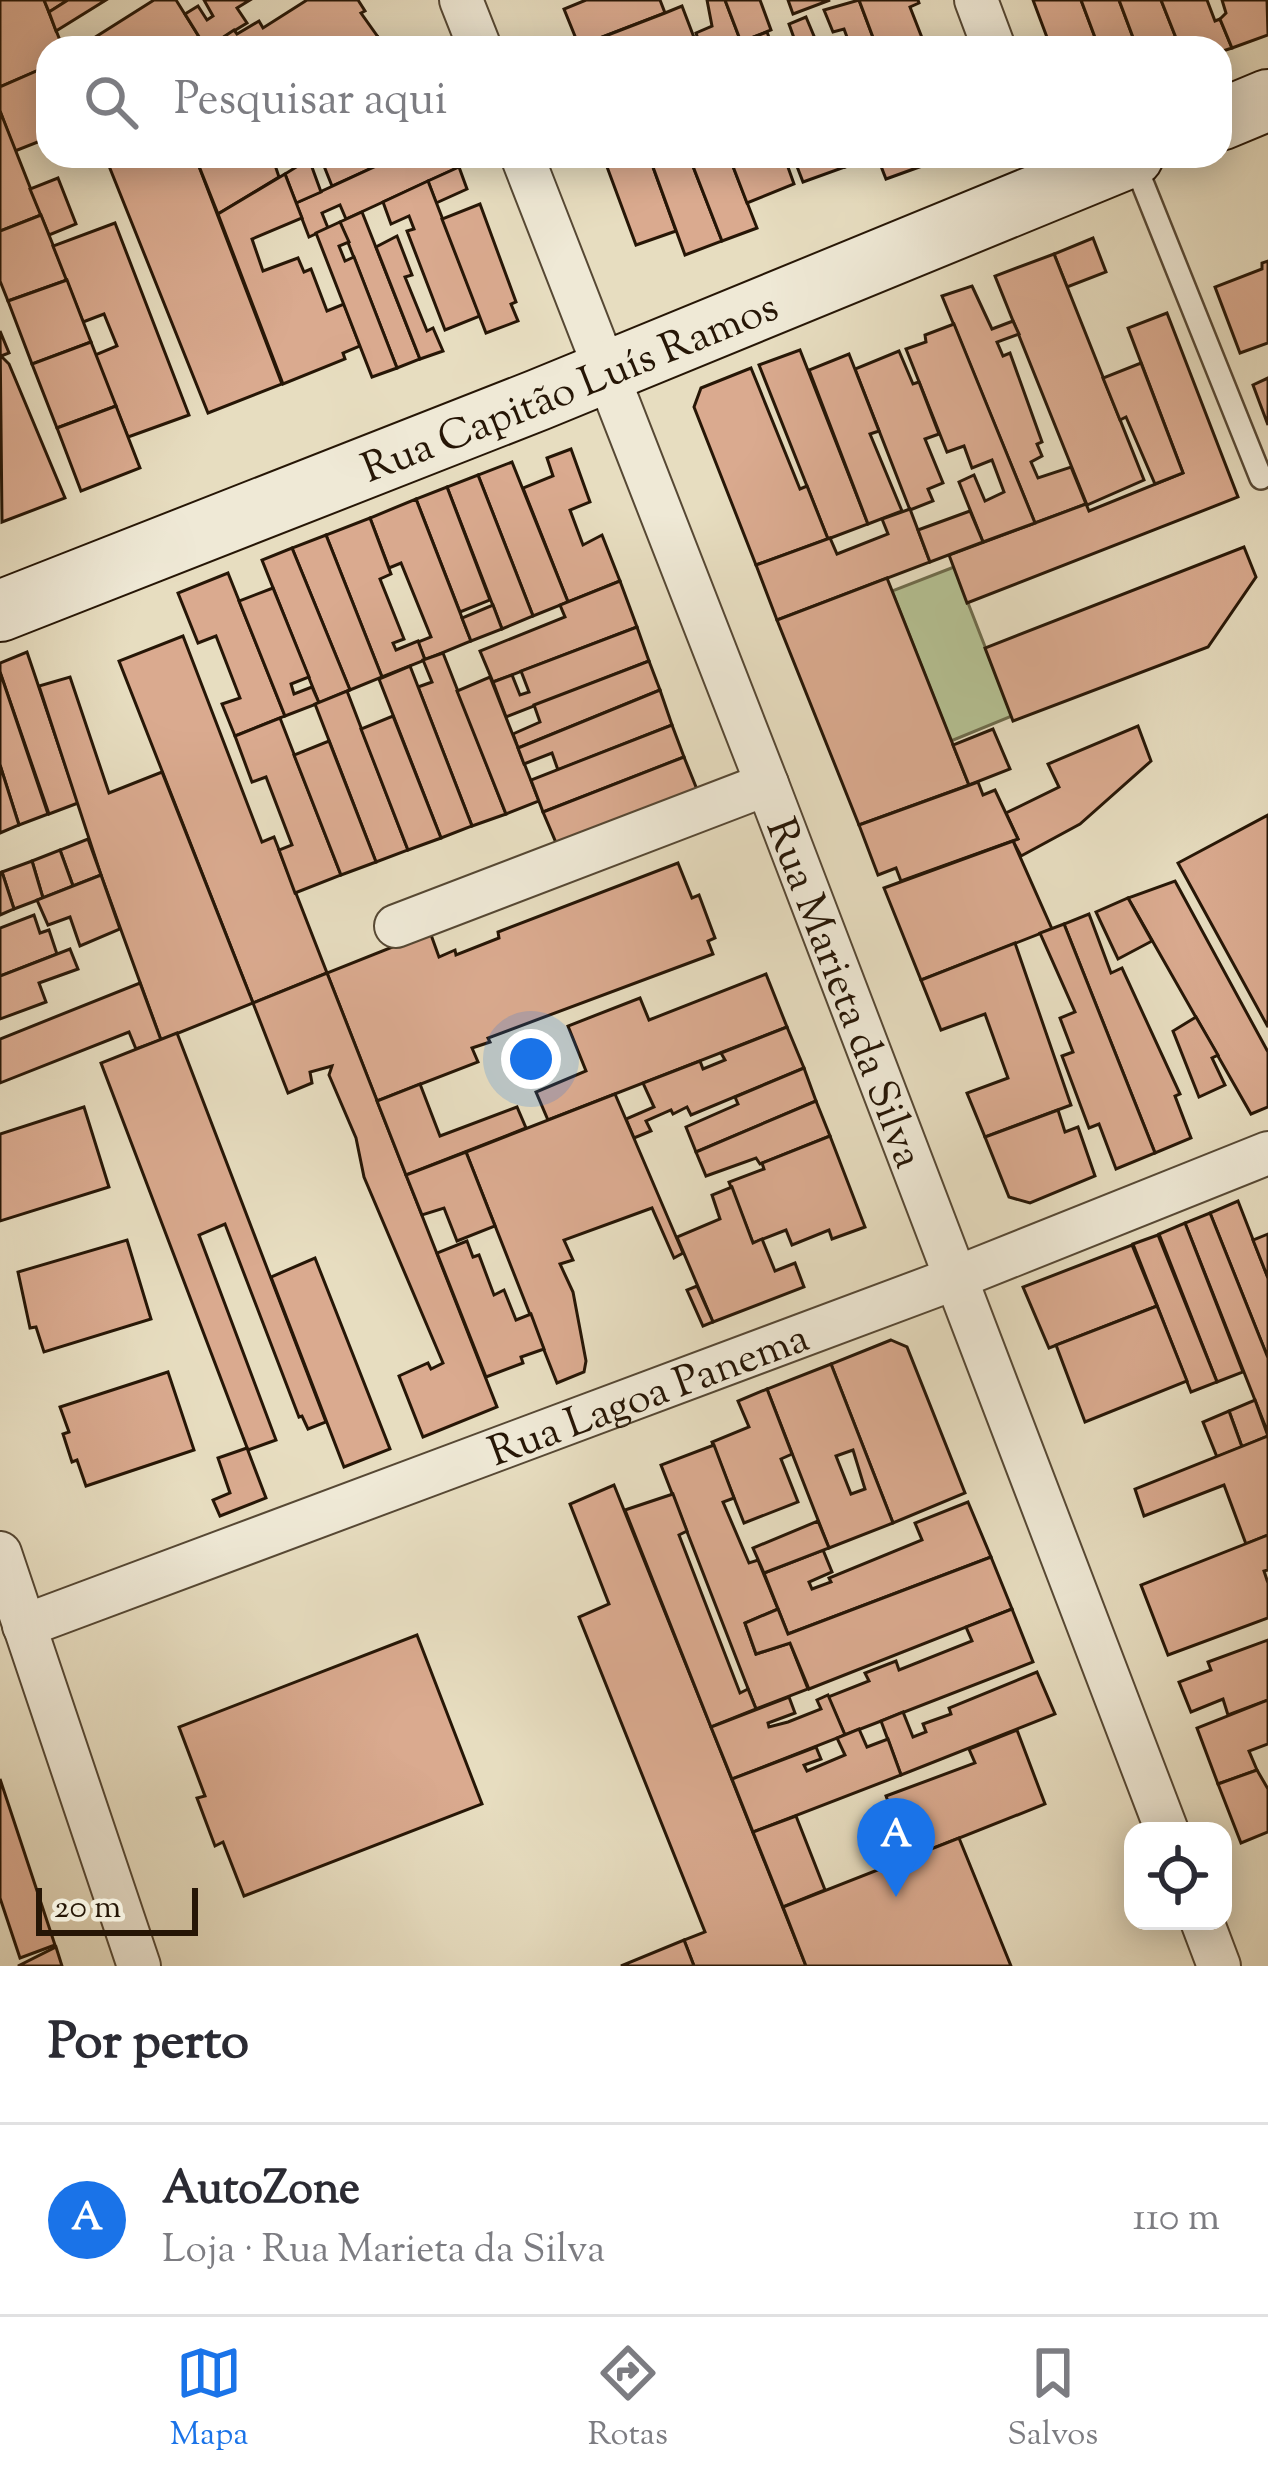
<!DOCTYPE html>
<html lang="pt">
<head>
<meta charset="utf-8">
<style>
	:root { --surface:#fff; --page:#f7f7f7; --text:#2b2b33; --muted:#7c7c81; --line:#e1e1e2; --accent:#1a73e8 }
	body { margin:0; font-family:"Sorts Mill Goudy",serif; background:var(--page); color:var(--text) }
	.controls { position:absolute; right:36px; bottom:36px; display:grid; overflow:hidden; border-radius:24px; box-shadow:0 6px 30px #0003 }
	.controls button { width:108px; height:108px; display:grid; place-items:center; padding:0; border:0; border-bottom:3px solid var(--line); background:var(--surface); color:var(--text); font:60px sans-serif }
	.scale { position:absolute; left:36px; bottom:30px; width:162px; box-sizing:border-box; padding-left:12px; border:6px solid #261606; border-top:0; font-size:33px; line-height:42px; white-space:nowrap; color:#261606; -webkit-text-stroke:9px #efe9d6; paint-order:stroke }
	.you { position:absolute; left:531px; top:1059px; width:42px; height:42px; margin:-30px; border:9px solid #fff; border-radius:50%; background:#1a73e8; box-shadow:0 0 0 18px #1a73e833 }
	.badge { display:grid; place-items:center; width:78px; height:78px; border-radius:50%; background:var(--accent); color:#fff; font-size:39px; font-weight:700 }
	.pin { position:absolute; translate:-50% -99px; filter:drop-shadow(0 3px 6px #0008) }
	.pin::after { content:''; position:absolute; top:63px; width:42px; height:36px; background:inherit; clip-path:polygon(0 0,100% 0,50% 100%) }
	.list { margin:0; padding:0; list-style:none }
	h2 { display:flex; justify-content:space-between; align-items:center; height:156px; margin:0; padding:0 48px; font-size:51px }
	h2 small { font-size:39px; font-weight:400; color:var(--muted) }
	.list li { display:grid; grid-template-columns:78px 1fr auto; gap:36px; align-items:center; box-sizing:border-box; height:192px; padding:0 48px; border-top:3px solid var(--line) }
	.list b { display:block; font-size:45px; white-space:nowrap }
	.list p { margin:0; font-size:39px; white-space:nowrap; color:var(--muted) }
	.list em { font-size:39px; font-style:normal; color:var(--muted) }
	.icon { flex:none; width:66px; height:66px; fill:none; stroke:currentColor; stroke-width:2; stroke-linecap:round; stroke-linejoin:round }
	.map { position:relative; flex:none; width:1268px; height:1966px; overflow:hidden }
	.search { position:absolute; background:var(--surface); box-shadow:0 6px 30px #0003; left:36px; right:36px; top:36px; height:132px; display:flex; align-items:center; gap:30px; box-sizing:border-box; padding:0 42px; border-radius:36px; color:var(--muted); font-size:45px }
	.sheet { height:348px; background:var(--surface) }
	nav { display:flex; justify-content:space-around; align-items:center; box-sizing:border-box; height:168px; border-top:3px solid var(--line); background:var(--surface); font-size:33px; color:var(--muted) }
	nav a { display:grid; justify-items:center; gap:6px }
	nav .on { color:var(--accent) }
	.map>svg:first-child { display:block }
</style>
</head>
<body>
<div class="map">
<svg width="1268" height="1966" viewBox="0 0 1268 1966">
	<rect width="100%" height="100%" fill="#e7ddc0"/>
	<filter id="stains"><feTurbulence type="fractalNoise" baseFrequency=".00167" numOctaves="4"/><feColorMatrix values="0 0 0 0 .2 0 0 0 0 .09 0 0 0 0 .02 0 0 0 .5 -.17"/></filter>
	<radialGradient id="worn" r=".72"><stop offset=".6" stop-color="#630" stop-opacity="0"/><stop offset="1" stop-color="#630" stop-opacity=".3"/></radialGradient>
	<!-- green -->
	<polygon fill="#b5c193" stroke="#6e6c4c" stroke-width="3" points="954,567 1012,716 951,741 892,591"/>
	<!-- building -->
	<g fill="#daaa8f" stroke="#261606" stroke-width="3" fill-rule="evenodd">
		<polygon points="0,0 44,0 63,48 48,48 48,66 0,87"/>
		<polygon points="44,0 68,0 49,12"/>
		<polygon points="68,0 106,0 56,31 49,12"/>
		<polygon points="154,0 176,0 206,48 78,48"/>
		<polygon points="204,0 250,0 237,8 247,23 206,48 185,14 198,6 207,20 213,16"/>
		<polygon points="307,0 358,0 365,11 361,13 378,37 360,48 207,48 234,30 237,34 259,21 263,28"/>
		<polygon points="586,0 660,0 665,13 579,46 564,9"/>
		<polygon points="707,0 725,0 741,42 725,48 701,48 696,33 712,26"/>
		<polygon points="725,0 760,0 771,30 741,42"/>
		<polygon points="788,0 830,0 793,14"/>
		<polygon points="859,0 877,48 851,48 844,29 833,32 824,10"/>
		<polygon points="859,0 918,0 919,3 910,7 926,48 877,48"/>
		<polygon points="1033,0 1081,0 1099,48 1051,48"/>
		<polygon points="1081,0 1119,0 1137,48 1099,48"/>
		<polygon points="1119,0 1161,0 1180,48 1137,48"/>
		<polygon points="1161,0 1207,0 1215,21 1220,19 1232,48 1220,52 1220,48 1180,48"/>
		<polygon points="1222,0 1267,0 1268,35 1232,48 1220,19 1226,13"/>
		<polygon points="682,6 698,48 574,48 665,13"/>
		<polygon points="806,17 819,48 798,48 794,38 789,24"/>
		<polygon points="767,32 773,48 743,48 741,42"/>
		<polygon points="378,37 385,48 360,48"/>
		<polygon points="48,66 48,138 15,151 0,111 0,87"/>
		<polygon points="0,111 41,215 0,231"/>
		<polygon points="105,156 195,156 282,384 208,413"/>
		<polygon points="195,156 272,156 279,177 218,214"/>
		<polygon points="320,156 398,156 332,186"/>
		<polygon points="398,156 455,156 459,167 346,219 340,205 322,213 328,228 309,237 296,203"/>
		<polygon points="603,156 649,156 676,231 636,245"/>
		<polygon points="649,156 689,156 722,241 685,255"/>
		<polygon points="689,156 729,156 757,228 722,241"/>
		<polygon points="729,156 784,156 794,184 747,203"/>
		<polygon points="793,156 840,156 845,167 803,182"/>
		<polygon points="840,156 874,156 845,167"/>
		<polygon points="877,156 918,156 922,166 886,179"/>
		<polygon points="309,159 321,192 296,203 285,174"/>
		<polygon points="459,167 467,189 436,203 428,181"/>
		<polygon points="285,174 302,218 252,239 263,271 298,258 304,272 311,269 327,311 344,304 360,346 343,353 345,359 283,384 218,214"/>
		<polygon points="58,178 76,224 49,235 30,189"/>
		<polygon points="428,181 480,316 445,330 407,231 414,229 409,216 391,224 383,202"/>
		<polygon points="480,204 516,302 511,304 518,321 486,333 442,219"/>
		<polygon points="362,212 420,359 397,368 340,222"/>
		<polygon points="41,215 67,280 8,301 0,281 0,231"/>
		<polygon points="340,222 349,242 339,246 345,261 354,257 397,368 372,377 316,233"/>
		<polygon points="115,223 189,415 128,437 95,355 117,346 104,314 83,322 53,246"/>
		<polygon points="397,236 412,275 405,277 427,331 433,328 443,351 420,359 376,247"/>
		<polygon points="1093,238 1106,272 1067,287 1054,254"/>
		<polygon points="1054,254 1144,480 1087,505 995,276"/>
		<polygon points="1268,261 1268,343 1240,353 1215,287 1262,269 1262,263"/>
		<polygon points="67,280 91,342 32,364 8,301"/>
		<polygon points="972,286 992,329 1013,321 1019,334 997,342 1003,356 1010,353 1042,442 1037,444 1042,456 1031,462 1038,478 1071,467 1086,504 1035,523 942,296"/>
		<polygon points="1167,313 1238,497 967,603 949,555 1086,504 1089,511 1183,473 1128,328"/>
		<polygon points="954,324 1035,523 983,542 959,482 974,475 985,501 1004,492 992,460 972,468 964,446 947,452 906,349 926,342 925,335"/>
		<polygon points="0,331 9,353 1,356 9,364 65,498 2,522"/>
		<polygon points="91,342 116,406 57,428 32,364"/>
		<polygon points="800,350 868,524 828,539 759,365"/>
		<polygon points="899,351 913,384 919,382 939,434 925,439 943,483 928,489 933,501 910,510 855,369"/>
		<polygon points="849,354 879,431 870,434 902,511 868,524 809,370"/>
		<polygon points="1141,363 1183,473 1155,484 1126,417 1120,420 1103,378"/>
		<polygon points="751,368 800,489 807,486 828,539 756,565 694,407 701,388"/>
		<polygon points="1268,378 1268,425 1253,385"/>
		<polygon points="116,406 140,468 81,491 57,428"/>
		<polygon points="571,449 590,502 570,510 583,545 602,535 620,581 568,602 523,488 553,476 547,458"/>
		<polygon points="512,462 568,602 533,616 478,475"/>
		<polygon points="478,475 533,616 502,629 447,487"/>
		<polygon points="447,487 490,600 460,612 416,499"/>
		<polygon points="416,499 471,641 425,660 418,642 431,637 401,563 389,568 370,518"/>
		<polygon points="910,509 930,562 777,620 756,565 830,538 837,554 888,534 882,519"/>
		<polygon points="970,511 983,542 930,562 918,530"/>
		<polygon points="370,518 391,574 380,579 404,639 393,643 396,650 418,641 425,660 382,677 326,535"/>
		<polygon points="326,535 382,677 350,690 292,548"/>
		<polygon points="1244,547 1256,577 1208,647 1013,721 985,648"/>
		<polygon points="292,548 350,690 319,703 262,560"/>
		<polygon points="228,573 285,716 235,736 222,704 240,698 216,636 198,643 178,593"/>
		<polygon points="887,578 969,785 859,825 777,620"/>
		<polygon points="620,581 637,627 493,682 480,651 565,617 560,605"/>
		<polygon points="273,588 309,677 291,684 294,694 312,687 319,703 285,716 239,601"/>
		<polygon points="493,605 502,629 471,641 462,618"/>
		<polygon points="637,627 649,661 506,717 493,682 512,675 520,695 529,692 521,671"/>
		<polygon points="183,636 262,842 274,837 327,973 253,1003 119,661"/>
		<polygon points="27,652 78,803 49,814 0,672 0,663"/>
		<polygon points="443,653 506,814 472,826 418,687 432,682 423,660"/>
		<polygon points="649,661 660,690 518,748 513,734 540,722 534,705"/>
		<polygon points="410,666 472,826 441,838 379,679"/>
		<polygon points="0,672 48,814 19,825 0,765"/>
		<polygon points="70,677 109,793 162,772 253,1003 161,1040 101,875 39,686"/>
		<polygon points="490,677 539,801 506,814 457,691"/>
		<polygon points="660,690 672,725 558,770 552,753 524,764 518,748"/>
		<polygon points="347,691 408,850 376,862 315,704"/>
		<polygon points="393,716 441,838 408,850 361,729"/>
		<polygon points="280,718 341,875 295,893 279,850 292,845 266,777 252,782 235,736"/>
		<polygon points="672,725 684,757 543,812 531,780"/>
		<polygon points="1138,726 1151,761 1080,824 1021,856 1013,841 1018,839 1006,813 1059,787 1048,764"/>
		<polygon points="993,729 1010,769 969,785 953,745"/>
		<polygon points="329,741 376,862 341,875 294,755"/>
		<polygon points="684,757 698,792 557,845 543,812"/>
		<polygon points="0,765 19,825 0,833"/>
		<polygon points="978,782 983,795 995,790 1018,839 901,881 896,868 878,875 859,825"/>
		<polygon points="1268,815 1268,1027 1178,863"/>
		<polygon points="88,839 101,875 73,886 60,850"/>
		<polygon points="1013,841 1052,929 921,980 884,888"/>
		<polygon points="60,850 73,886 43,898 32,861"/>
		<polygon points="32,861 43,898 14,909 2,872"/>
		<polygon points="678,863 692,898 699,895 715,938 708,941 713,954 488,1038 490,1042 472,1048 478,1062 377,1101 327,973 430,932 439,957 455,950 456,955 499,938 498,932"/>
		<polygon points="2,872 14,909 0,915 0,873"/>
		<polygon points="101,875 120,929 80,946 70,917 48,925 37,900"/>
		<polygon points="1175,881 1268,1052 1268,1107 1251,1114 1128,898"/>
		<polygon points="1128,898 1152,941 1118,959 1096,912"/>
		<polygon points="1089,914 1111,973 1122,968 1180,1094 1175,1096 1191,1138 1155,1153 1064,924"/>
		<polygon points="34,915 40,933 49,930 57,954 0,976 0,928"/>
		<polygon points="1064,924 1155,1153 1116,1169 1099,1124 1089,1128 1062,1056 1073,1052 1060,1018 1075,1012 1040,933"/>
		<polygon points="1015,943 1071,1105 985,1137 967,1093 1008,1078 985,1014 941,1030 921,980"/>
		<polygon points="70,949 78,969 39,983 46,1002 0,1019 0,976"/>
		<polygon points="327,973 497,1407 423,1437 399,1376 428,1363 431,1369 443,1363 364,1177 356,1138 329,1075 332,1066 310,1072 312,1083 288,1093 253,1003"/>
		<polygon points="766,974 787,1027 548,1120 536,1092 586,1071 568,1026 640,998 649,1020"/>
		<polygon points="140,983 161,1040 136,1049 129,1032 0,1083 0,1039"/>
		<polygon points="1196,1017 1218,1055 1212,1058 1225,1085 1199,1097 1173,1031"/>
		<polygon points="787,1027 804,1068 691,1115 687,1107 673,1114 671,1110 646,1121 651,1131 634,1138 626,1119 654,1107 643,1083 700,1061 703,1069 725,1060 721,1053"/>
		<polygon points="177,1033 326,1422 308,1429 302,1416 299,1417 225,1224 199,1235 276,1440 248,1450 101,1063"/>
		<polygon points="804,1068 816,1101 696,1152 686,1127 738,1104 735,1097"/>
		<polygon points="420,1084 440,1136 517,1107 526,1128 406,1175 377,1101"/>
		<polygon points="615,1094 683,1253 674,1258 652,1208 564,1240 573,1260 560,1264 573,1292 586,1361 584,1372 557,1383 466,1152"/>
		<polygon points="816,1101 830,1136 760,1164 756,1158 706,1176 696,1152"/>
		<polygon points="84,1107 109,1187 0,1221 0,1134"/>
		<polygon points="1058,1110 1065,1132 1078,1127 1095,1176 1030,1203 1009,1197 985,1137"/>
		<polygon points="830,1136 865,1227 832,1239 829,1230 792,1245 786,1230 753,1243 729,1182 764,1169 762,1163"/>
		<polygon points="466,1152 495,1226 457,1241 444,1208 422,1215 406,1175"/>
		<polygon points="732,1187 753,1243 762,1239 775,1271 795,1263 804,1287 713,1322 677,1237 720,1219 712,1195"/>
		<polygon points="1238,1201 1268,1278 1268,1358 1210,1213"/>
		<polygon points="1210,1213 1268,1358 1268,1433 1185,1223"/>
		<polygon points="1185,1223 1243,1372 1217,1382 1159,1234"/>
		<polygon points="1268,1234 1268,1278 1253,1240"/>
		<polygon points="1158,1235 1217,1382 1191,1392 1133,1244"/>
		<polygon points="127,1240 151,1319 44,1352 36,1327 30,1328 18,1272"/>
		<polygon points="467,1241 473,1257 479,1255 494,1295 504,1290 516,1320 531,1314 544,1349 521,1357 523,1363 486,1377 437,1253"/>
		<polygon points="1132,1245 1157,1306 1049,1348 1023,1287"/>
		<polygon points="315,1258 390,1449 344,1467 271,1277"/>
		<polygon points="697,1286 713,1322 703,1326 687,1290"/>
		<polygon points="1157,1306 1187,1381 1085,1422 1056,1345"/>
		<polygon points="891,1340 907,1347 965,1493 893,1523 831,1364"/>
		<path d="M 831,1364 L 893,1523 L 829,1548 L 767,1389 ZM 853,1450 L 865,1489 L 851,1494 L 836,1456 Z"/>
		<polygon points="168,1372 194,1450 86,1486 77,1460 72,1462 63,1434 69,1432 60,1407"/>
		<polygon points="767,1389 792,1454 781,1459 798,1502 744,1523 712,1442 749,1427 738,1401"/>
		<polygon points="1255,1400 1268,1436 1242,1447 1229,1411"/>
		<polygon points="1229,1411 1242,1447 1217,1457 1203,1422"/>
		<polygon points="1268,1436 1268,1535 1246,1544 1224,1485 1144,1516 1135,1489"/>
		<polygon points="714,1445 734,1498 723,1502 749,1563 758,1560 778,1609 745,1623 756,1654 790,1643 808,1689 756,1709 661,1465"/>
		<polygon points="247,1448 266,1498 220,1516 213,1500 230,1493 218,1458"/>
		<polygon points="614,1485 711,1727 806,1966 694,1966 684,1940 705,1932 579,1617 609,1604 570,1504"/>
		<polygon points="673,1494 687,1531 679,1535 740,1693 748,1689 756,1709 711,1727 625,1510"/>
		<polygon points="968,1502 991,1557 788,1634 764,1573 823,1550 832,1572 809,1582 812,1589 831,1582 829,1578 922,1540 915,1523"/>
		<polygon points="818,1521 829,1548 764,1573 753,1548"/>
		<polygon points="1268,1535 1268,1570 1264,1571 1268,1583 1268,1618 1168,1655 1141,1585"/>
		<polygon points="991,1557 1012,1609 809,1689 790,1643 756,1654 745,1623 778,1609 788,1634"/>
		<polygon points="1012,1609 1033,1662 845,1735 828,1697 869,1681 865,1673 896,1661 899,1670 972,1641 966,1627"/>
		<polygon points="417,1635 482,1804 244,1896 223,1842 215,1846 197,1798 205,1796 179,1727"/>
		<polygon points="1268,1640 1268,1700 1228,1715 1223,1699 1191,1712 1179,1682 1211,1670 1208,1662"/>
		<polygon points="1037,1672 1055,1714 901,1775 881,1721 903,1712 913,1737 926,1732 923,1724 951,1714 949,1708"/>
		<polygon points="828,1695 845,1735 732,1779 711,1727 789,1697 795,1713 768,1723 769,1727 788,1722 821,1709 817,1700"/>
		<polygon points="1268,1700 1268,1744 1249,1751 1257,1770 1218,1784 1197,1728"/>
		<polygon points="859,1729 867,1747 888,1739 901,1775 753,1832 732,1779 816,1747 821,1759 804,1765 807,1771 845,1755 837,1738"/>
		<polygon points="1017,1730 1045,1804 909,1858 886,1796 975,1763 969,1749"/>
		<polygon points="1257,1770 1268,1789 1268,1832 1241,1843 1218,1784"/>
		<polygon points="0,1779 55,1945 20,1958 0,1898"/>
		<polygon points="796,1816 825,1890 783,1907 753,1832"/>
		<polygon points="959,1838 1011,1966 806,1966 783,1907"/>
		<polygon points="684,1940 694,1966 621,1966"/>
		<polygon points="56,1947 62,1966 18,1966"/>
	</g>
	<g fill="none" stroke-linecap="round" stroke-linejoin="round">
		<!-- lane casing -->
		<g stroke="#564834" stroke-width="26">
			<polyline id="lane" points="1132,157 1261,478"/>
		</g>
		<!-- street casing -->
		<g stroke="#564834" stroke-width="46">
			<g id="street">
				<polyline points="461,0 480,48"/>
				<polyline points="976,0 994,48"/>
				<path id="s1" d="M 522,156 L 767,784 L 1167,1831"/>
				<polyline points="396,926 767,784"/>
				<polyline points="0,1553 139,1966"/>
				<path id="s2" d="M 24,1626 L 953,1279 L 1268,1153"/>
				<polyline points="1202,1921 1219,1966"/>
			</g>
		</g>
		<!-- secondary casing -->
		<g stroke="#261606" stroke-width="64">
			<g id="secondary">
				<polyline points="1220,120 1268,100"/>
				<path id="s3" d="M 0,611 L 538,400 L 1133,156"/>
			</g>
		</g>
		<!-- lane -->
		<use href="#lane" stroke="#efe9d6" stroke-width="21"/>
		<!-- street -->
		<use href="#street" stroke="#efe9d6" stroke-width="42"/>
		<!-- secondary -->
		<use href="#secondary" stroke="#efe9d6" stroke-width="60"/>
	</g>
	<g text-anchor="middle" stroke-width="12" stroke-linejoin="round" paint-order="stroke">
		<!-- street labels -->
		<g font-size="42" fill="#261606" stroke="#efe9d6">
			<text dy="15" stroke="none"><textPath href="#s3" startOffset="612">Rua Capitão Luís Ramos</textPath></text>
			<text dy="15" stroke="none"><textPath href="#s1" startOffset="897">Rua Marieta da Silva</textPath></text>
			<text dy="15" stroke="none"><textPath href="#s2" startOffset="666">Rua Lagoa Panema</textPath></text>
		</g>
	</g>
	<rect width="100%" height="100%" filter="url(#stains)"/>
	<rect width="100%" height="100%" fill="url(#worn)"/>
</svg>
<div class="controls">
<button><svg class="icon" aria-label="locate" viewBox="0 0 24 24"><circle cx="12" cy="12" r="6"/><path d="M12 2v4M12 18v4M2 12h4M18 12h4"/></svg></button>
</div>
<div class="scale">20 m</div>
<div class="you"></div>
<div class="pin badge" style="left:896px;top:1897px">A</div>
<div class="search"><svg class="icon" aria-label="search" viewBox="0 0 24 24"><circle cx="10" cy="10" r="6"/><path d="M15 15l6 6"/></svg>Pesquisar aqui</div>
</div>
<section class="sheet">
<h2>Por perto<small></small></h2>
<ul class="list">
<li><span class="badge">A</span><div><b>AutoZone</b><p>Loja · Rua Marieta da Silva</p></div><em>110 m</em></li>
</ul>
</section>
<nav>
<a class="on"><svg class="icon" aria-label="map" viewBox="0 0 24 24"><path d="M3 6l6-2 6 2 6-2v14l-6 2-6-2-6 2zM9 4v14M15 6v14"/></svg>Mapa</a>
<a><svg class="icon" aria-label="directions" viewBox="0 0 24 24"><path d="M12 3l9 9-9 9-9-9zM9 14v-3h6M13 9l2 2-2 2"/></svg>Rotas</a>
<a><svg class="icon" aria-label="saved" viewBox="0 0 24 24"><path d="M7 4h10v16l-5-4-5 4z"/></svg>Salvos</a>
</nav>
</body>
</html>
